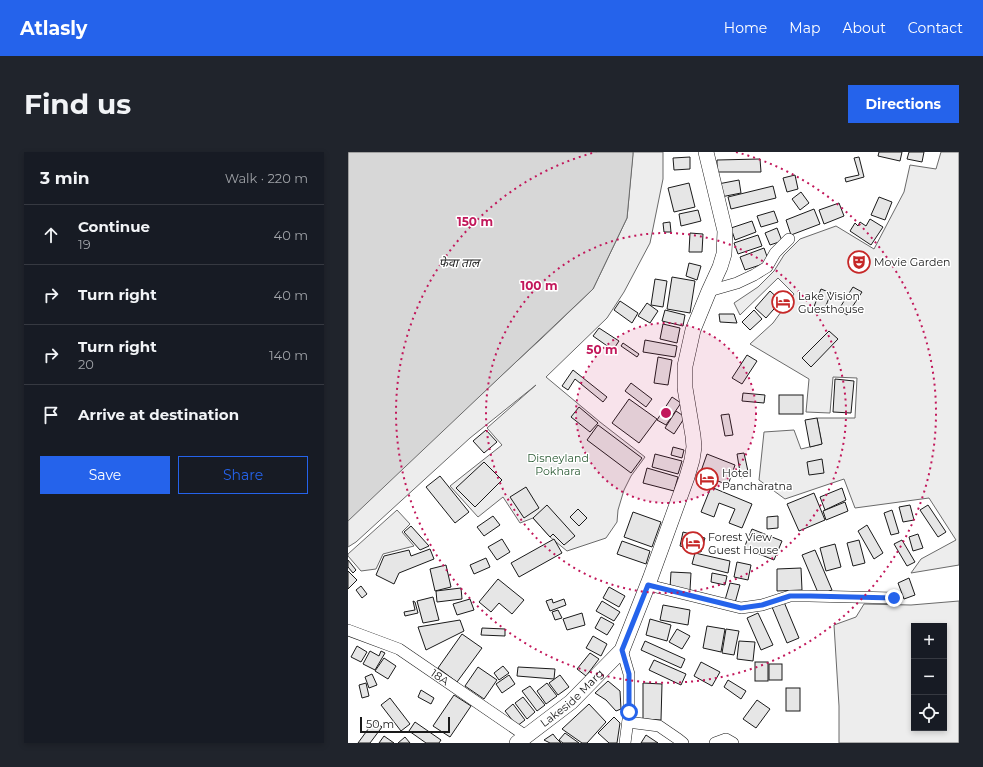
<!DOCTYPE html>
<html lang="en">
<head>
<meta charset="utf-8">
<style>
	:root { --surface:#171b24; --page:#20242c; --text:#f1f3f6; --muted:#9ea1a6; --line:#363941; --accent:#2563eb }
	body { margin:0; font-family:Montserrat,"Noto Sans Devanagari",sans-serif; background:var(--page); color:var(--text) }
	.controls { position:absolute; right:12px; bottom:12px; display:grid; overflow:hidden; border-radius:0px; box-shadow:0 2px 6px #0003 }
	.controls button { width:36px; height:36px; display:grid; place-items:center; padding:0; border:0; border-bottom:1px solid var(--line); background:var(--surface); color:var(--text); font:20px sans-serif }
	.scale { position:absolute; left:12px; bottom:10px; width:90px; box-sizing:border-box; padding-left:4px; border:2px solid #1a1a1a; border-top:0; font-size:11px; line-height:14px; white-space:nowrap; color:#1a1a1a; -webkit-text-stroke:3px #fff; paint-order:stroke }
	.stop { position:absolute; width:12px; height:12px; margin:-9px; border:3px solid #2563eb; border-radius:50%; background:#fff }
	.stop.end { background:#2563eb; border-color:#fff; box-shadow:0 1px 4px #0008 }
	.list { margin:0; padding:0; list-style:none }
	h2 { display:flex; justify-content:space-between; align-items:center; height:52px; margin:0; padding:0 16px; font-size:17px }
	h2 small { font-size:13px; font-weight:400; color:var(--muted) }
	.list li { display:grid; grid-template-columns:26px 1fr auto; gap:12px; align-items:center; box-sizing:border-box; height:60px; padding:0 16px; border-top:1px solid var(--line) }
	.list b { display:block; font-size:15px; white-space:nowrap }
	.list p { margin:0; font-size:13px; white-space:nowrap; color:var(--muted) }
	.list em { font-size:13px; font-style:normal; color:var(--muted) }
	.actions { display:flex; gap:8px; padding:12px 16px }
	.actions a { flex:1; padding:9px 0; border:1px solid var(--accent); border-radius:0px; text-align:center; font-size:14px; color:var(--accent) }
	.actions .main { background:var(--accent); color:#fff }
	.icon { flex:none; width:22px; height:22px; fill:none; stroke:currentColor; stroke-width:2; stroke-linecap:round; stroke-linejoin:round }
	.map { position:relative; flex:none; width:611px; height:591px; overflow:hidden; border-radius:0px }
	header { display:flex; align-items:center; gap:24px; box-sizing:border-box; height:56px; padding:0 20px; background:var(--accent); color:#fff }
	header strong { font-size:19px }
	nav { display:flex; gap:22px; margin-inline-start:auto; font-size:14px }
	.intro { display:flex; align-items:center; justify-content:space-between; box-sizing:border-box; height:96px; padding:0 24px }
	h1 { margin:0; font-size:28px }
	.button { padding:10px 18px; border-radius:0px; background:var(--accent); color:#fff; font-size:14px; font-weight:700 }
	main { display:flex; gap:24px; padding:0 24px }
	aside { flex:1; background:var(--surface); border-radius:0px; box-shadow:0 2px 6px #0003 }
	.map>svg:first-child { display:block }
</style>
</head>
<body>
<header>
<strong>Atlasly</strong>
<nav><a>Home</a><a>Map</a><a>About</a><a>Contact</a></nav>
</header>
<div class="intro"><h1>Find us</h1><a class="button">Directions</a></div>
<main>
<aside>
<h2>3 min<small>Walk · 220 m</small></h2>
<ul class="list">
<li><svg class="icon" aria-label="ahead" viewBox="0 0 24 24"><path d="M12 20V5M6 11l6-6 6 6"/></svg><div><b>Continue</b><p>19</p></div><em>40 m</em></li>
<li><svg class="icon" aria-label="right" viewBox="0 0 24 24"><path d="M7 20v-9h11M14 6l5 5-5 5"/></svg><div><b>Turn right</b></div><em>40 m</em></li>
<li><svg class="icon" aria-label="right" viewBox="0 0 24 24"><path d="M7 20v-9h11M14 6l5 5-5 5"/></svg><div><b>Turn right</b><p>20</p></div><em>140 m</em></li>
<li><svg class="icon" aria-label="arrive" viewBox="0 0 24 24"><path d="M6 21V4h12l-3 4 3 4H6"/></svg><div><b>Arrive at destination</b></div></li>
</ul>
<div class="actions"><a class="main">Save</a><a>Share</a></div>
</aside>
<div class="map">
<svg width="611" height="591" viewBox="0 0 611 591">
	<rect width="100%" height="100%" fill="#fff"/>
	<!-- green -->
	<g fill="#ededed" stroke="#6a6a6a" fill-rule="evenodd">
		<polygon points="285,0 315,0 315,27 302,91 276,140 259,166 198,225 252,270 297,305 283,324 276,338 270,358 269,370 258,386 219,399 202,385 185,366 172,371 155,345 130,365 102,334 154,293 139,276 188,233 122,286 8,390 0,395 0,368 79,292 194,186 245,137 279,66"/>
		<polygon points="593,0 611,0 611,413 563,421 573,407 608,388 581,346 507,356 496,327 437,347 411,328 416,280 446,278 453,297 474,292 469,266 507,266 509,226 485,225 482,261 458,260 461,227 402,192 425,171 446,142 430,126 392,163 386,151 410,135 426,119 436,103 452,87 488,74 526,97 556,40 562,13 588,17"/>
		<polygon points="49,358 62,372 54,380 66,394 35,402 28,417 13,419 0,404 0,402"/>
		<path d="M 611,449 L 611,591 L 491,591 L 491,554 L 486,473 L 508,465 L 516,452 L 563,453 ZM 566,474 L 596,474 L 596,576 L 566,576 Z"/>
	</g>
	<!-- water -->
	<polygon fill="#d7d7d7" stroke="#6a6a6a" points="0,0 285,0 285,3 279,66 245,137 0,369"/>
	<!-- building -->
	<g fill="#e6e6e6" stroke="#1a1a1a">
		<polygon points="531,0 554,0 552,9 530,4"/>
		<polygon points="561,0 576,0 574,10 559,7"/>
		<polygon points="342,5 342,17 326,18 325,6"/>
		<polygon points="511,5 516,25 498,30 497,26 511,23 506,6"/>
		<polygon points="412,7 413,20 369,20 369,8"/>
		<polygon points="447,23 450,37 439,40 435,26"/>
		<polygon points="391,28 393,41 373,45 370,32"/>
		<polygon points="341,31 347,55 326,60 320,36"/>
		<polygon points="425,34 428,46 383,57 380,45"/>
		<polygon points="453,40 461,51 452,58 444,47"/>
		<polygon points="531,45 544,50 537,68 523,63"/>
		<polygon points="491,51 496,64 476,72 471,58"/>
		<polygon points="466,57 472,72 443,83 438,68"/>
		<polygon points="350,58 353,69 333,74 331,62"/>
		<polygon points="426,59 430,70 413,75 409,64"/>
		<polygon points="522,67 535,75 523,93 502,79 507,71 510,74 512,70 518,74"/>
		<polygon points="404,69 408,80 387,88 383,76"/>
		<polygon points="322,70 323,80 316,80 315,71"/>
		<polygon points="429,76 434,89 422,93 417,81"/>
		<polygon points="342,81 355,82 354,100 341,100"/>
		<polygon points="410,83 414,94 390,102 386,91"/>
		<polygon points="416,96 421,110 397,118 392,105"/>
		<polygon points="341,111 353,114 349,128 338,124"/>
		<polygon points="324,125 347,129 342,161 319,157"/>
		<polygon points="307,127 319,129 315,155 303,153"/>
		<polygon points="505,135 514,140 499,163 491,157"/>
		<polygon points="473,137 483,141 475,161 465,157"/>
		<polygon points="422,139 433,149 418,166 407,156"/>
		<polygon points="272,149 290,161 284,171 266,158"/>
		<polygon points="299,151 310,159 302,171 290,164"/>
		<polygon points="317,158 337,163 335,174 314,169"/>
		<polygon points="406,158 414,167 402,178 394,170"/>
		<polygon points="371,162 386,162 389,171 372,170"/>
		<polygon points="315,172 332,176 329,191 312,187"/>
		<polygon points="251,176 271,189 265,198 245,184"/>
		<polygon points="481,179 490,187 463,215 454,206"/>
		<polygon points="297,188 329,194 327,205 295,200"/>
		<polygon points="275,191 291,202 289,205 273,194"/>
		<polygon points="399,203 409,209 394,232 384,226"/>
		<polygon points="310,205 324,208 320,233 306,231"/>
		<polygon points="225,218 259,245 255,250 227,227 220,238 214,234"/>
		<polygon points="487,227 506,229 503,261 485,260"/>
		<polygon points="283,231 304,247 298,255 277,239"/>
		<polygon points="395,241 417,243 416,251 394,249"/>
		<rect x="431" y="243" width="24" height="19"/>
		<polygon points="324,245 333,251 318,273 309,268"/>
		<polygon points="281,247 309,267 291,291 264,271"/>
		<polygon points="231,255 250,271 242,280 223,265"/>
		<polygon points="328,259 337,265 326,282 317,276"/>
		<polygon points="381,262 385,283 377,284 373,263"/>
		<polygon points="469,266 474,292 462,295 457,268"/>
		<polygon points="250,273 294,306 283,321 239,288"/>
		<polygon points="138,278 149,290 136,301 125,289"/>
		<polygon points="325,295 336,298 334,306 323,303"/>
		<polygon points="396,301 401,324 393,326 389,302"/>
		<polygon points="307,302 334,309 330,322 304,315"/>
		<polygon points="359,302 387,313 380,333 352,322"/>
		<polygon points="474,307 476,321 461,323 459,310"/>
		<polygon points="136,310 154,328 127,355 108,336"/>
		<polygon points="299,316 330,325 326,339 295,331"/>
		<polygon points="92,324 121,360 107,371 78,335"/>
		<polygon points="178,335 191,356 176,366 162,345"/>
		<polygon points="363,335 404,352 394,376 381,371 387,357 371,351 366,365 353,360"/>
		<polygon points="494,336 498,348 477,358 472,345"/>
		<polygon points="466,341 477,368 451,379 439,352"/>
		<polygon points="497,350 500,359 478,368 475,359"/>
		<polygon points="199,353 227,384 216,393 205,382 202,385 185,366"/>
		<polygon points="562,353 566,368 555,370 551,355"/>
		<polygon points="580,353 598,380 590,385 572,358"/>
		<polygon points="230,357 239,366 231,374 222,365"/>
		<polygon points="544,358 551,381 543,383 536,361"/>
		<polygon points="285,360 313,370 304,395 276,385"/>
		<polygon points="145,364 152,373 136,384 129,375"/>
		<polygon points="430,364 430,376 419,377 419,365"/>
		<polygon points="519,373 535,401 526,407 510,379"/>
		<polygon points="63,374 81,394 72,398 56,380"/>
		<polygon points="404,377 434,389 426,408 396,396"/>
		<polygon points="335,380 357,386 353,400 332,394"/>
		<polygon points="570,382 575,396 565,399 561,385"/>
		<polygon points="154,387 162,400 149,408 140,395"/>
		<polygon points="206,387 214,401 171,425 163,411"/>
		<polygon points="511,388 517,411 505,414 499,391"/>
		<polygon points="554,388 567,410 559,414 546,392"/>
		<polygon points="274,389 302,399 298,412 269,402"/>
		<polygon points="487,392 493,415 478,419 472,396"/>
		<polygon points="82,397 86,407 51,421 46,432 28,423 36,404 61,398 63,404"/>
		<polygon points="467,398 484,438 471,443 454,403"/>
		<polygon points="347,401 382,409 380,421 344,412"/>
		<polygon points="138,406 142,415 126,422 122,413"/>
		<polygon points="0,408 8,418 5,421 0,415"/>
		<polygon points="389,410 403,413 400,428 386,425"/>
		<polygon points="98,413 103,435 87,439 82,417"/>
		<polygon points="453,416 454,438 429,439 429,417"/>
		<polygon points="0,419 9,428 0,437"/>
		<polygon points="323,420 343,421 342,438 322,436"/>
		<polygon points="364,421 379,424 377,433 363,430"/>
		<polygon points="561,426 567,443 556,447 550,431"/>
		<polygon points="150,427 176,448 164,462 151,451 143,460 131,450"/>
		<polygon points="382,431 392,433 387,451 377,448"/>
		<polygon points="13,434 19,442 14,446 8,438"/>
		<polygon points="261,435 277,444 271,455 255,446"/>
		<polygon points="113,436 114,447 89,450 88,439"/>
		<polygon points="85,445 91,468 75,471 69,449"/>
		<polygon points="122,447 126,458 109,463 105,452"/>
		<polygon points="204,447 205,451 216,447 218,453 202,459 198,449"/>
		<polygon points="65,449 67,450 70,461 57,464 56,460 67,458"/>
		<polygon points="254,449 272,460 266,469 248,459"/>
		<polygon points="436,450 451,486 439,491 424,455"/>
		<polygon points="315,453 342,458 340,473 312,468"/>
		<polygon points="210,458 214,466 207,468 204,460"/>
		<polygon points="234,461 237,473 219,478 215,467"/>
		<polygon points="410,461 425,493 413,498 399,466"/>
		<polygon points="253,465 266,472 259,483 247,476"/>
		<polygon points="302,467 323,473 319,489 298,483"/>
		<polygon points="112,468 116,479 78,498 70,475"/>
		<polygon points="359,474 377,477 373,500 355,496"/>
		<polygon points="134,476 157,477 157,484 133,483"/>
		<polygon points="329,477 342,484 334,497 321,490"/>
		<polygon points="378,477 391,479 386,503 374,501"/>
		<polygon points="114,482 134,496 109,530 90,516"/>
		<polygon points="245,484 259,492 253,504 238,496"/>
		<polygon points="297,489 337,507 333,516 293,498"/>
		<polygon points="391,489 407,490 405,509 389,507"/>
		<polygon points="9,494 19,500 13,510 3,505"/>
		<polygon points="22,499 31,504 33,499 37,501 27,518 15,512"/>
		<polygon points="242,501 251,507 238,524 229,517"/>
		<polygon points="36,506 48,514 40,527 27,519"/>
		<polygon points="306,508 338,522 333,533 301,518"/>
		<polygon points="353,510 372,520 364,534 346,524"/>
		<rect x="407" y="510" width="13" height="19"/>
		<rect x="421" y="512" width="13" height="16"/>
		<polygon points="155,514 161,521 151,528 146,521"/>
		<polygon points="130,515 149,528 136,547 117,534"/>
		<polygon points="170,515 207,517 206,527 169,524"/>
		<polygon points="24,522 29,533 21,536 17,525"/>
		<polygon points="161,523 167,532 154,541 148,532"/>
		<polygon points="212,523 221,535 210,543 201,531"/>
		<polygon points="380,528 398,539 393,547 376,535"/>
		<polygon points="260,529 272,539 273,557 268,559 258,548 247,541"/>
		<polygon points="18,531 21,544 14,546 11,533"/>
		<polygon points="199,531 209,544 198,552 189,539"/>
		<polygon points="295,531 314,532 313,568 295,567"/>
		<polygon points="182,534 197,553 189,559 174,539"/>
		<rect x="438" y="536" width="14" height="23"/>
		<polygon points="73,538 86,546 83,552 70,545"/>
		<polygon points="106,543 123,554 102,585 85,574"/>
		<polygon points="175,545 187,560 179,567 167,551"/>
		<polygon points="42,546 62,572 53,579 33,553"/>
		<polygon points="409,548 422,557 408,576 395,567"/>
		<polygon points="165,552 177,568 169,574 157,559"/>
		<polygon points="241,552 258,570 239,591 234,591 214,577"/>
		<polygon points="266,565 272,571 269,591 261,591 250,581"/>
		<polygon points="26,569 34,575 22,591 10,591"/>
		<polygon points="67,570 93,588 91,591 78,591 61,579"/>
		<polygon points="217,581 231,591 215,591 211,588"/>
		<polygon points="205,582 208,586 213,591 202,591 196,588"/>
		<polygon points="298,583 310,591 293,591"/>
		<polygon points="36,584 46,591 31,591"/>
		<polygon points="57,585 62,591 50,591"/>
	</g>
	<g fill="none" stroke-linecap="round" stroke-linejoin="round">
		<!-- minor casing -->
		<g stroke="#1a1a1a" stroke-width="12">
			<g id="minor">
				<polyline points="361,139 389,131 406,123 419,115 427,101 441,87"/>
				<polyline points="300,433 393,456 414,453 442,444 461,444 546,446"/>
				<path id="s1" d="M 0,478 L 51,497 L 178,584"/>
				<polyline points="274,498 281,522 281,560 277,591"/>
				<polyline points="280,570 311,574 330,587 335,591"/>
				<polyline points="367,591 378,587 385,591"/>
			</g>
		</g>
		<!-- secondary casing -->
		<g stroke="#1a1a1a" stroke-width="16">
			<g id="secondary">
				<path id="s2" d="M 169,591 L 223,550 L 274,498 L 302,427 L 314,394 L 339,325 L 344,308 L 346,295 L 345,284 L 337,236 L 337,214 L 345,178 L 361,139 L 372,115 L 376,102 L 377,79 L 358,0"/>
			</g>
		</g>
		<!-- minor -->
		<use href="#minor" stroke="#fff" stroke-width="11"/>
		<!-- secondary -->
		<use href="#secondary" stroke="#fff" stroke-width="15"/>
	</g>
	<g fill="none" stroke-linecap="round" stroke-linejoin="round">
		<!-- route -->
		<polyline stroke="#2563eb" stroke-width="5" points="281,560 281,522 274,498 300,433 393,456 414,453 442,444 462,444 546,446"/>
	</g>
	<!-- distance rings -->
	<circle cx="318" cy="261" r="90" fill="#c2185b" fill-opacity=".12"/>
	<g fill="none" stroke="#c2185b" stroke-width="2" stroke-dasharray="2 4">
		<circle cx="318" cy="261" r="90"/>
		<circle cx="318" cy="261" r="180"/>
		<path d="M388 0A270 270 0 1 1 248 0"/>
	</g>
	<!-- icons -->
	<defs>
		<g id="theatre-ring" transform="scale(1.15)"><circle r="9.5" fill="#fff" stroke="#c62828" stroke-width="1.5"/><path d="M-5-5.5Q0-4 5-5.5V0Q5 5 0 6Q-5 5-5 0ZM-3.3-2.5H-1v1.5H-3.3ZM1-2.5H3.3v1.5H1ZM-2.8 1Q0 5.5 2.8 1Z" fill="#c62828"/></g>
		<g id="hotel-ring" transform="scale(1.15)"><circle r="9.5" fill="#fff" stroke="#c62828" stroke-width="1.5"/><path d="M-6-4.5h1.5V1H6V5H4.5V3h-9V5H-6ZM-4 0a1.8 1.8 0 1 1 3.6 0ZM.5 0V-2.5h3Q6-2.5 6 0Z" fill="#c62828"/></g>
	</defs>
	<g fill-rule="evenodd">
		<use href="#theatre-ring" x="511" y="110"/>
		<use href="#hotel-ring" x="435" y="150"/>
		<use href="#hotel-ring" x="359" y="327"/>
		<use href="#hotel-ring" x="345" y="391"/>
	</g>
	<g text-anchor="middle" stroke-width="3" stroke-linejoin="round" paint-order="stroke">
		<!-- poi labels -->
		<g font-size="11" fill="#1a1a1a" stroke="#fff" text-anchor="start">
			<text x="526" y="114">Movie Garden</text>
			<text x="450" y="148">Lake Vision<tspan x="450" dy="13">Guesthouse</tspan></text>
			<text x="374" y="325">Hotel<tspan x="374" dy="13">Pancharatna</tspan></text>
			<text x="360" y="389">Forest View<tspan x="360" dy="13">Guest House</tspan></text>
		</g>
		<!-- park labels -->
		<g font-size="11" fill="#2b5a34" stroke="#fff">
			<text x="210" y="310">Disneyland<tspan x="210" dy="13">Pokhara</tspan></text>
		</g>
		<!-- street labels -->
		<g font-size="11" fill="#1a1a1a" stroke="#fff">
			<text dy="4" stroke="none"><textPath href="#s1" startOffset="104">18A</textPath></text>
			<text dy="4" stroke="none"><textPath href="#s2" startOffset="71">Lakeside Marg</textPath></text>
		</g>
		<!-- water labels -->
		<g font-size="12" font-style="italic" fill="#1a1a1a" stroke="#fff">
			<text x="111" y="115">फेवा ताल</text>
		</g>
	</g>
	<circle cx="318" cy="261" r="6" fill="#c2185b" stroke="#fff" stroke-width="2"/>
	<g font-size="12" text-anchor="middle" font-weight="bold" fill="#c2185b" stroke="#fff" stroke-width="3" stroke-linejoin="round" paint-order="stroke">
		<text x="127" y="74">150 m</text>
		<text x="191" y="138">100 m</text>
		<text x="254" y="202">50 m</text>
	</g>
</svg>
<div class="controls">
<button>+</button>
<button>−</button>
<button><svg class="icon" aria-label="locate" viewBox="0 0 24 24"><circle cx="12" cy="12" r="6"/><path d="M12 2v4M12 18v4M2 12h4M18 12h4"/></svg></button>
</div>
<div class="scale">50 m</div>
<div class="stop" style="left:281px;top:560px"></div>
<div class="stop end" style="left:546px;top:446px"></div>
</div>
</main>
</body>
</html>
